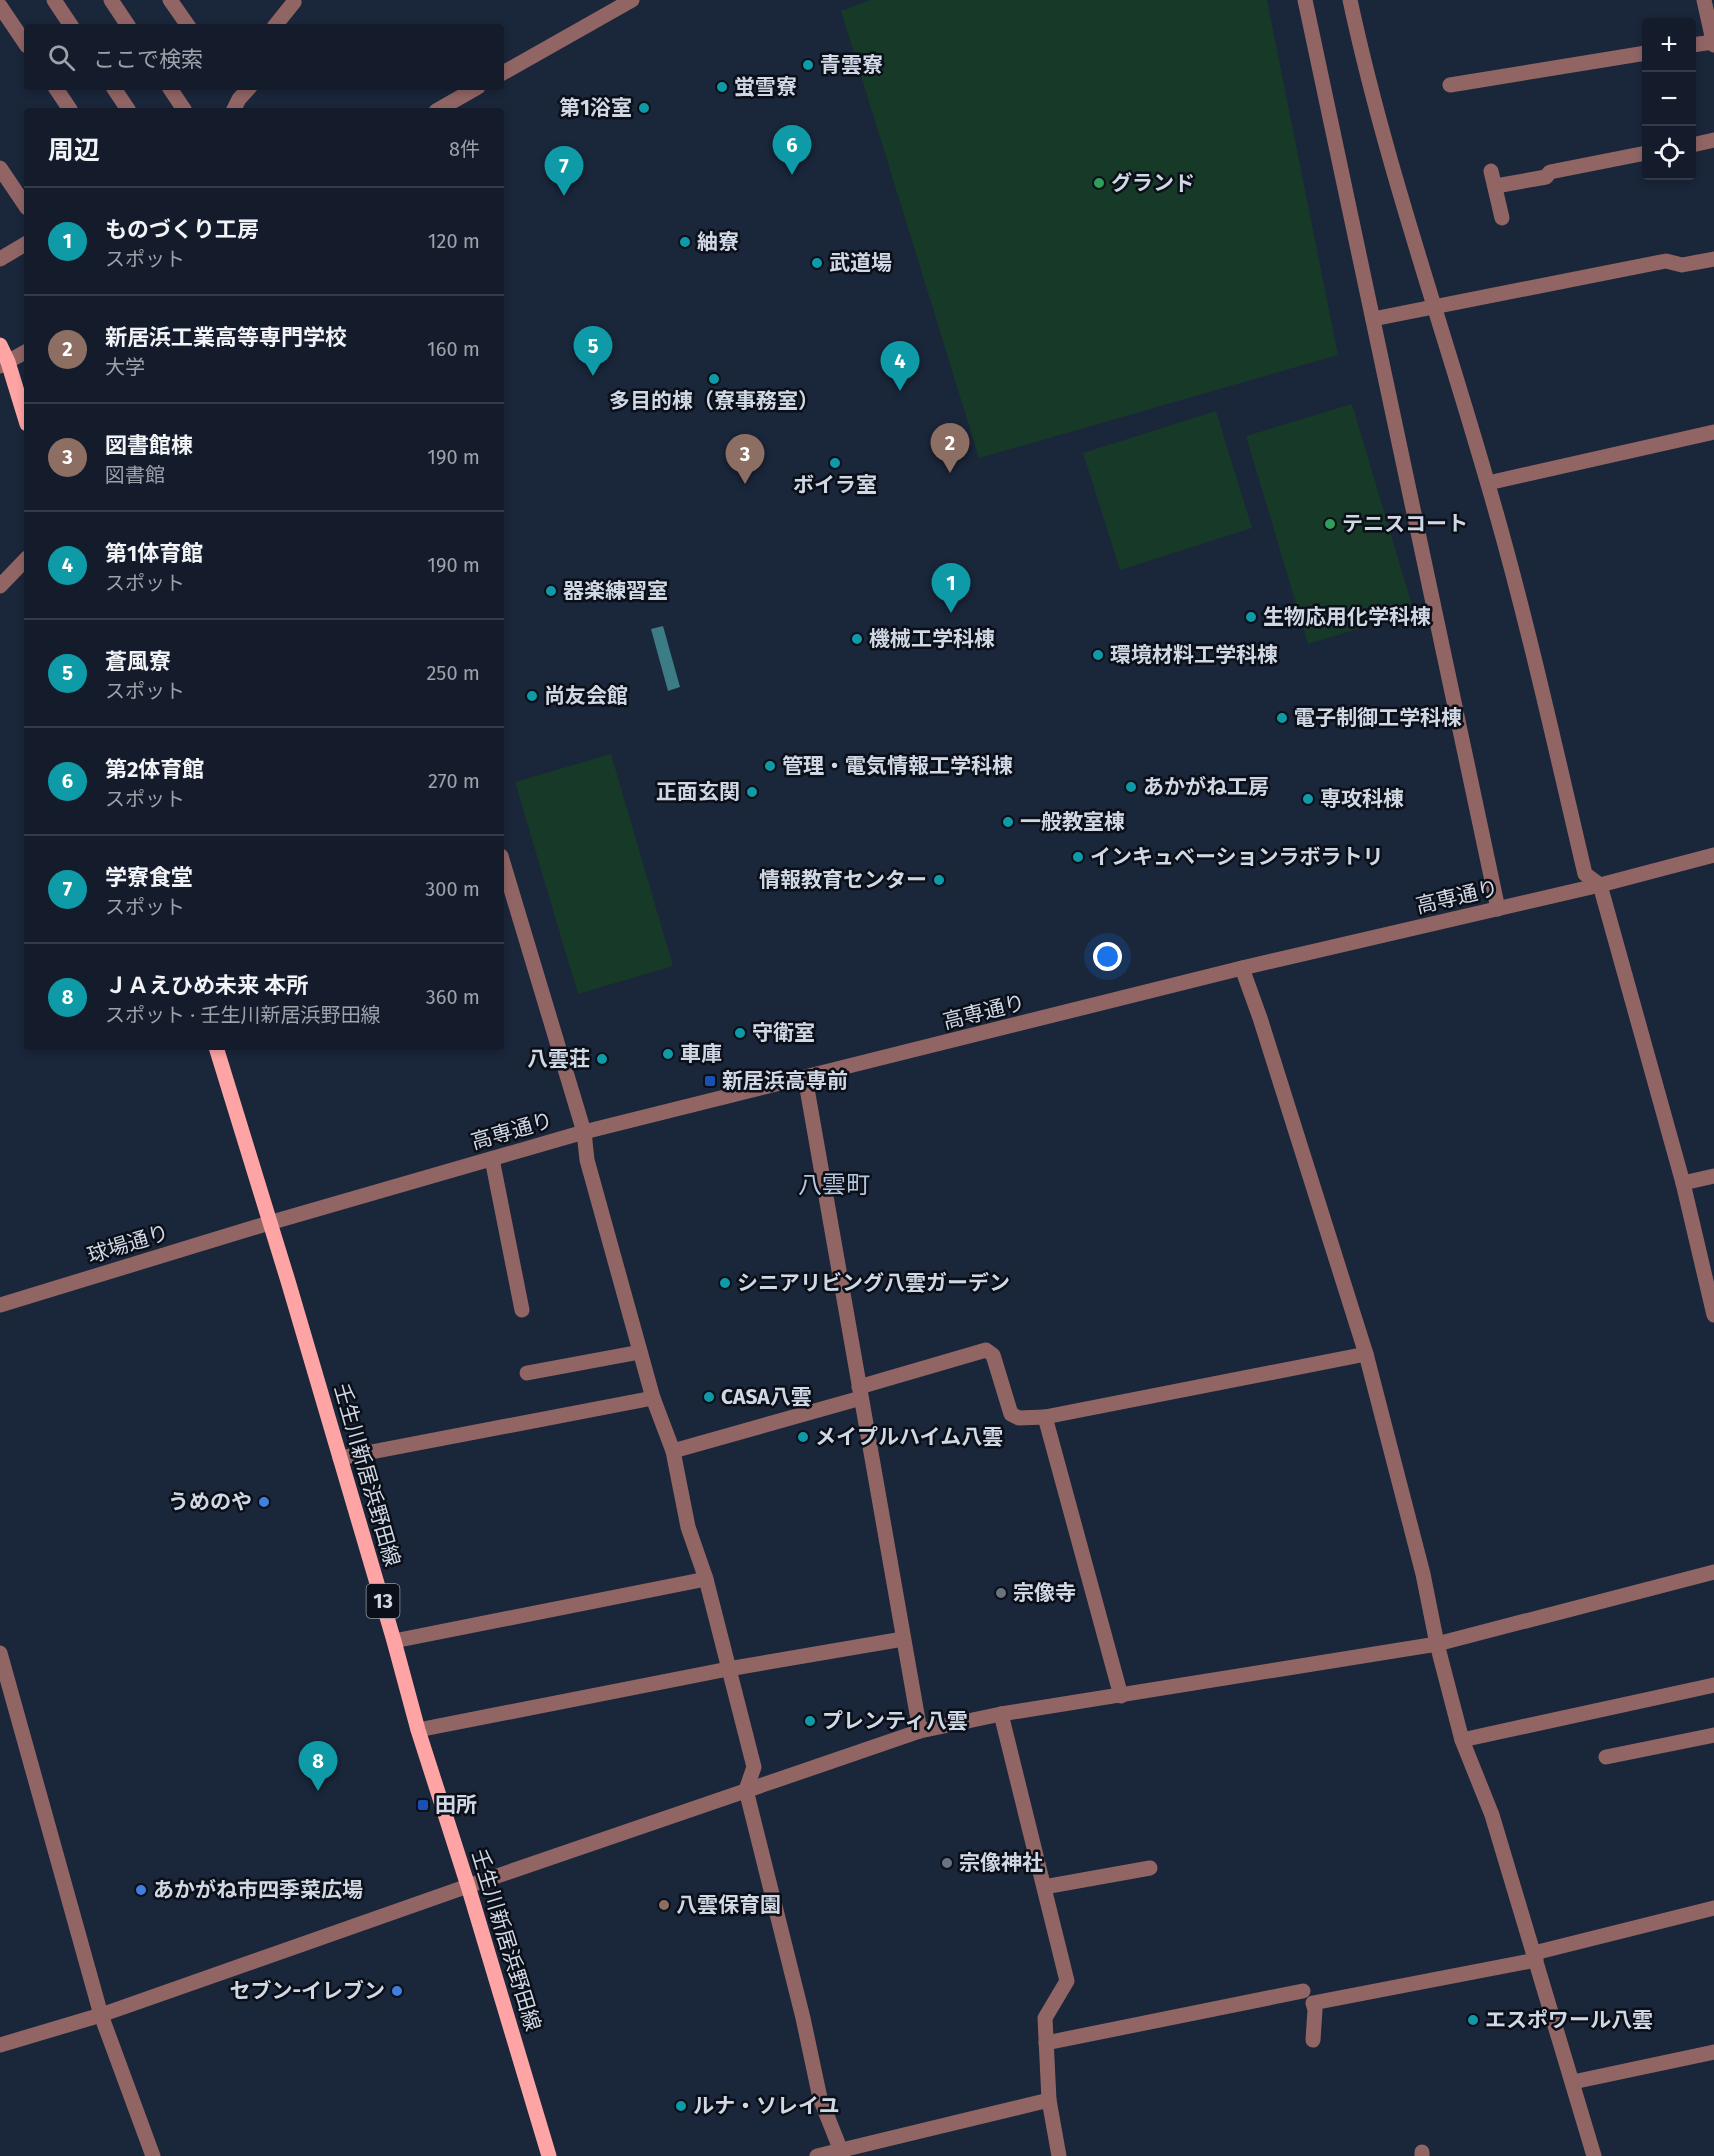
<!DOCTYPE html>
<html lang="ja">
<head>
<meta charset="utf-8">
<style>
	:root { --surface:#141c2c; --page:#1d2534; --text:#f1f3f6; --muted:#9da1a9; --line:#333a48; --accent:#57cec2 }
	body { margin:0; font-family:"Fira Sans","Noto Sans JP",sans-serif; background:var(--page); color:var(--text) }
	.controls { position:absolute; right:18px; top:18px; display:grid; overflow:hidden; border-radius:6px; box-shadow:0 3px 9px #0003 }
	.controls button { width:54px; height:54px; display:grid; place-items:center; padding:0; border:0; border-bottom:2px solid var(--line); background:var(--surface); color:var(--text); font:30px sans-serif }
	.you { position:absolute; left:1108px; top:957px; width:21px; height:21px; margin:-15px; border:4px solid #fff; border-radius:50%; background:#1a73e8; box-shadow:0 0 0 9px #1a73e833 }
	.badge { display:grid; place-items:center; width:39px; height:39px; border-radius:50%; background:var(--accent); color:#fff; font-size:20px; font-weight:700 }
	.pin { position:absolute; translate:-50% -50px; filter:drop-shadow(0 2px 3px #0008) }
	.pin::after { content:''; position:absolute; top:32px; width:21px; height:18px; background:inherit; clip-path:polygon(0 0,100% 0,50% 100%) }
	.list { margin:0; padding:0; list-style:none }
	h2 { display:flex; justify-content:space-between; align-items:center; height:78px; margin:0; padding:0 24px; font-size:26px }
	h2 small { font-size:20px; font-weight:400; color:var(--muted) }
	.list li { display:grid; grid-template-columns:39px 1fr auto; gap:18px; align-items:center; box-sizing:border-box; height:108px; padding:0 24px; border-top:2px solid var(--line) }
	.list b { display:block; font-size:22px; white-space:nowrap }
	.list p { margin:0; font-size:20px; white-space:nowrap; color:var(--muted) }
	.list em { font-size:20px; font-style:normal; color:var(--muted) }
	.icon { flex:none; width:33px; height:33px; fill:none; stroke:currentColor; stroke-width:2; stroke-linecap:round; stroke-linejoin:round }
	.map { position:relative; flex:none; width:1714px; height:2156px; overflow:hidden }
	.search { position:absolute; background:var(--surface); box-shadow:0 3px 9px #0003; left:24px; top:24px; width:480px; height:66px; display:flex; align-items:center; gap:15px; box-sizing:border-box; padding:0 21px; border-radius:6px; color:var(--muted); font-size:22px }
	.panel { position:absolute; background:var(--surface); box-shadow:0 3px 9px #0003; left:24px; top:108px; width:480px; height:942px; border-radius:6px }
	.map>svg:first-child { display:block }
</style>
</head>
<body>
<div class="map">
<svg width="1714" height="2156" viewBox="0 0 1714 2156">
	<rect width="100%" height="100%" fill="#1a263a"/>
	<!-- green -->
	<g fill="#173927">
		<polygon points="870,0 1267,0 1338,355 979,458 841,11"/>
		<polygon points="1352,404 1414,612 1308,644 1246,436"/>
		<polygon points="1216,411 1252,528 1120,570 1083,453"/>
		<polygon points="611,754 673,966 578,994 515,782"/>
	</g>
	<!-- water -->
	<polygon fill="#3b7c85" points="663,626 680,687 668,691 651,629"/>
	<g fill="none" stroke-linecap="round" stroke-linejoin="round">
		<!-- minor -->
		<g stroke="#926565" stroke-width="15">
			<polyline points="54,0 72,27"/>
			<polyline points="111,0 129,27"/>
			<polyline points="170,0 189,27"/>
			<polyline points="1305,0 1498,909"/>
			<path d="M 1350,0 C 1385,163 1441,321 1487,481 C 1525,610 1554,742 1585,874 L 1600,885 L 1683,1183 L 1714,1315"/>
			<polyline points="1704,0 1714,45"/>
			<polyline points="0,6 27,46"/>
			<polyline points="274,27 294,2 293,0"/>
			<polyline points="1692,45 1713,42"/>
			<polyline points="501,74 632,0"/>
			<polyline points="1450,85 1646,53"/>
			<polyline points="55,87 71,111"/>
			<polyline points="113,87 129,111"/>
			<polyline points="169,87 185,111"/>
			<polyline points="233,111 239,99 250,87"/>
			<polyline points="436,111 478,87"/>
			<polyline points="1692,145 1714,140"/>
			<polyline points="0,168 27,208"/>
			<polyline points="1491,171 1502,218"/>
			<polyline points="1496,186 1546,177 1550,172 1646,153"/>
			<polyline points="0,259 27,243"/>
			<polyline points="1373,319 1666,261 1682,265 1714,259"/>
			<polyline points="0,366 27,351"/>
			<polyline points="1488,483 1714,432"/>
			<polyline points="0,586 27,558"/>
			<polyline points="501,856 584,1132 587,1160 653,1398 673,1451 688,1527 706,1579 754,1767 746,1790 803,2018 820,2098 843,2156"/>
			<polyline points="1242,968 1260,1018 1366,1354 1423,1574 1437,1644 1462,1740 1492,1815 1594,2156"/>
			<polyline points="805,1077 920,1731"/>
			<polyline points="492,1159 522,1310"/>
			<polyline points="1683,1183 1714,1176"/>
			<polyline points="0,1305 269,1223 584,1132 1242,968 1600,885 1714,855"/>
			<polyline points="527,1373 640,1352"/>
			<polyline points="859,1387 986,1350 993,1355 1011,1414 1019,1418 1045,1417 1366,1354"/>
			<polyline points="1045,1417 1121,1696"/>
			<polyline points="673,1451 861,1398"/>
			<polyline points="340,1458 653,1398"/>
			<polyline points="394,1641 706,1579"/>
			<polyline points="0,1653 101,2015 153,2156"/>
			<polyline points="1001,1714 1067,1981 1045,2018 1049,2100 1059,2156"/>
			<polyline points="418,1730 728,1669 903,1639"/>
			<polyline points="1462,1740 1714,1685"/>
			<polyline points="1606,1757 1714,1735"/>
			<polyline points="1044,1887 1150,1868"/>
			<polyline points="1534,1953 1714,1908"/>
			<polyline points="1313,2040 1315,2010 1313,2003 1536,1960"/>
			<polyline points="1046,2043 1303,1991"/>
			<polyline points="0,2045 101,2015 468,1886 920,1731 1001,1714 1437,1644 1714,1572"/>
			<polyline points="1573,2082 1714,2052"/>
			<polyline points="1422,2152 1422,2156"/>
			<polyline points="817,2156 1049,2100"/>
		</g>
		<!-- major -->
		<g stroke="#ffa4a4" stroke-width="15">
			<polyline points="0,345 8,362 27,424"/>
			<polyline points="216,1047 288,1281 394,1641 418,1730 468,1886 549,2156"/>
		</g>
	</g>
	<!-- markers -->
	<g fill="#0f9aa8" stroke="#0a0f18" stroke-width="2">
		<circle cx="808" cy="65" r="6"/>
		<circle cx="722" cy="87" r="6"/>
		<circle cx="644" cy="108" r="6"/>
		<circle cx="685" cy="242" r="6"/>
		<circle cx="817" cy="263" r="6"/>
		<circle cx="714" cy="379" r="6"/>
		<circle cx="835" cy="463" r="6"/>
		<circle cx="551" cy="591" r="6"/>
		<circle cx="1251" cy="617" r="6"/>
		<circle cx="857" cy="639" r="6"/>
		<circle cx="1098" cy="655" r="6"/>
		<circle cx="532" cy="696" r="6"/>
		<circle cx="1282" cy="718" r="6"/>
		<circle cx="770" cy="766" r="6"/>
		<circle cx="1131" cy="787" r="6"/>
		<circle cx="752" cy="792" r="6"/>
		<circle cx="1308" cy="799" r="6"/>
		<circle cx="1008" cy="822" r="6"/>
		<circle cx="1078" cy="857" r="6"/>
		<circle cx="939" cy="880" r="6"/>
		<circle cx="740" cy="1033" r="6"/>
		<circle cx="668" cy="1054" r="6"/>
		<circle cx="602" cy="1059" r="6"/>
		<circle cx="725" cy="1283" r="6"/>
		<circle cx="709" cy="1397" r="6"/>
		<circle cx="803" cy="1437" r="6"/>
		<circle cx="810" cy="1721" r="6"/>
		<circle cx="1473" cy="2020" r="6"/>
		<circle cx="681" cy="2106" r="6"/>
	</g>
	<g fill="#2e9e5b" stroke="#0a0f18" stroke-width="2">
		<circle cx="1099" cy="183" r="6"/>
		<circle cx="1330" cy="524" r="6"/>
	</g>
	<g fill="#1a4fb4" stroke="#0a0f18" stroke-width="2">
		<rect x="704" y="1075" width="12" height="12" rx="3"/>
		<rect x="417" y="1799" width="12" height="12" rx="3"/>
	</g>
	<g fill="#3f7fe0" stroke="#0a0f18" stroke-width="2">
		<circle cx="264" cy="1502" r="6"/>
		<circle cx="141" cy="1890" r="6"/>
		<circle cx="397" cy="1991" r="6"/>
	</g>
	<g fill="#6b7280" stroke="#0a0f18" stroke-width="2">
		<circle cx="1001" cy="1593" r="6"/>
		<circle cx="947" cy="1863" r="6"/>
	</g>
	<circle fill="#8d6e63" stroke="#0a0f18" stroke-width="2" cx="664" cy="1905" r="6"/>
	<g text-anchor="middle" stroke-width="5" stroke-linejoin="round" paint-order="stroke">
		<!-- shield labels -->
		<rect fill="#0a0f18" stroke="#959ca8" stroke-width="1.5" x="366.5" y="1584" width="33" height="34" rx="4.5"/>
		<g font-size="20" font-weight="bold" fill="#d0d8e5">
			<text x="383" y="1608">13</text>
		</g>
		<!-- poi labels -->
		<g font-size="21" font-weight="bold" fill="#d0d8e5" stroke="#0a0f18" text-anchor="start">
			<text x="820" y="72">青雲寮</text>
			<text x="734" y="94">蛍雪寮</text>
			<text x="632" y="115" text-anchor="end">第1浴室</text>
			<text x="1111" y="190">グランド</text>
			<text x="697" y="249">紬寮</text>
			<text x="829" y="270">武道場</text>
			<text x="714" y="408" text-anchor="middle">多目的棟（寮事務室）</text>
			<text x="835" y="492" text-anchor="middle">ボイラ室</text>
			<text x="1342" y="531">テニスコート</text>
			<text x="563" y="598">器楽練習室</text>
			<text x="1263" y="624">生物応用化学科棟</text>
			<text x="869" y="646">機械工学科棟</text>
			<text x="1110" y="662">環境材料工学科棟</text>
			<text x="544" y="703">尚友会館</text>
			<text x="1294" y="725">電子制御工学科棟</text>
			<text x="782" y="773">管理・電気情報工学科棟</text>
			<text x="1143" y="794">あかがね工房</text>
			<text x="740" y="799" text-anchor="end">正面玄関</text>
			<text x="1320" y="806">専攻科棟</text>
			<text x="1020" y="829">一般教室棟</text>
			<text x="1090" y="864">インキュベーションラボラトリ</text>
			<text x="927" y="887" text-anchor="end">情報教育センター</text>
			<text x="752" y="1040">守衛室</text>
			<text x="680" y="1061">車庫</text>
			<text x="590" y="1066" text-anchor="end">八雲荘</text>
			<text x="722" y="1088">新居浜高専前</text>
			<text x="737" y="1290">シニアリビング八雲ガーデン</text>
			<text x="721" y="1404">CASA八雲</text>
			<text x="815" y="1444">メイプルハイム八雲</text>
			<text x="252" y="1509" text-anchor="end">うめのや</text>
			<text x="1013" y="1600">宗像寺</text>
			<text x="822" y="1728">プレンティ八雲</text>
			<text x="435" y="1812">田所</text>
			<text x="959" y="1870">宗像神社</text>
			<text x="153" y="1897">あかがね市四季菜広場</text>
			<text x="676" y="1912">八雲保育園</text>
			<text x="385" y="1998" text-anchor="end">セブン-イレブン</text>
			<text x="1485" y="2027">エスポワール八雲</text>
			<text x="693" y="2113">ルナ・ソレイユ</text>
		</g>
		<!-- street labels -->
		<g font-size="21" fill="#d0d8e5" stroke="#0a0f18">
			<text transform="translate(1457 897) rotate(-13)" y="7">高専通り</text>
			<text transform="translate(984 1012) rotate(-14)" y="7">高専通り</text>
			<text transform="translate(512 1131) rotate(-16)" y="7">高専通り</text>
			<text transform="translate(128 1244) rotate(-17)" y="7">球場通り</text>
			<text transform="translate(367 1475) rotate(74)" y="7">壬生川新居浜野田線</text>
			<text transform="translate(506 1940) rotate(73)" y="7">壬生川新居浜野田線</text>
		</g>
		<!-- quarter labels -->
		<g font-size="24" fill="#b6c6e0" stroke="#0a0f18">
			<text x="834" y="1193">八雲町</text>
		</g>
	</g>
</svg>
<div class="controls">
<button>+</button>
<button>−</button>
<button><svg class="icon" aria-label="locate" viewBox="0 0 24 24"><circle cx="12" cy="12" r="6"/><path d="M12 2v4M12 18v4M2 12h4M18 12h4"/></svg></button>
</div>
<div class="you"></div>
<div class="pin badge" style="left:951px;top:613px;background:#0f9aa8">1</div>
<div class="pin badge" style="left:950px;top:473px;background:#8d6e63">2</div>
<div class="pin badge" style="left:745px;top:484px;background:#8d6e63">3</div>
<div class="pin badge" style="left:900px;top:391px;background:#0f9aa8">4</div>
<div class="pin badge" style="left:593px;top:376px;background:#0f9aa8">5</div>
<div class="pin badge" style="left:792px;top:175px;background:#0f9aa8">6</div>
<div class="pin badge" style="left:564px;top:196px;background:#0f9aa8">7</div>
<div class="pin badge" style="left:318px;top:1791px;background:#0f9aa8">8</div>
<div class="search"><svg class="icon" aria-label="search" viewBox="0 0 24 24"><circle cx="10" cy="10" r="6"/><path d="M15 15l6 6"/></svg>ここで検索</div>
<section class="panel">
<h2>周辺<small>8件</small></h2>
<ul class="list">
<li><span class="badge" style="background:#0f9aa8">1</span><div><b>ものづくり工房</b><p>スポット</p></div><em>120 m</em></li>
<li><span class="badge" style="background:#8d6e63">2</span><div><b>新居浜工業高等専門学校</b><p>大学</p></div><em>160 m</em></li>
<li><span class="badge" style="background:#8d6e63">3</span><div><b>図書館棟</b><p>図書館</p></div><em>190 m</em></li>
<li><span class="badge" style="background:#0f9aa8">4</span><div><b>第1体育館</b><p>スポット</p></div><em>190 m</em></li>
<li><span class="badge" style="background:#0f9aa8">5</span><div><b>蒼風寮</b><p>スポット</p></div><em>250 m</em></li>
<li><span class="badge" style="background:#0f9aa8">6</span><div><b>第2体育館</b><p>スポット</p></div><em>270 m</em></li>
<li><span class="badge" style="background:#0f9aa8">7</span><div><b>学寮食堂</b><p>スポット</p></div><em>300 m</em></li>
<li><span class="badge" style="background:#0f9aa8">8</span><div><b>ＪＡえひめ未来 本所</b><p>スポット · 壬生川新居浜野田線</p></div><em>360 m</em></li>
</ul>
</section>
</div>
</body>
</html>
